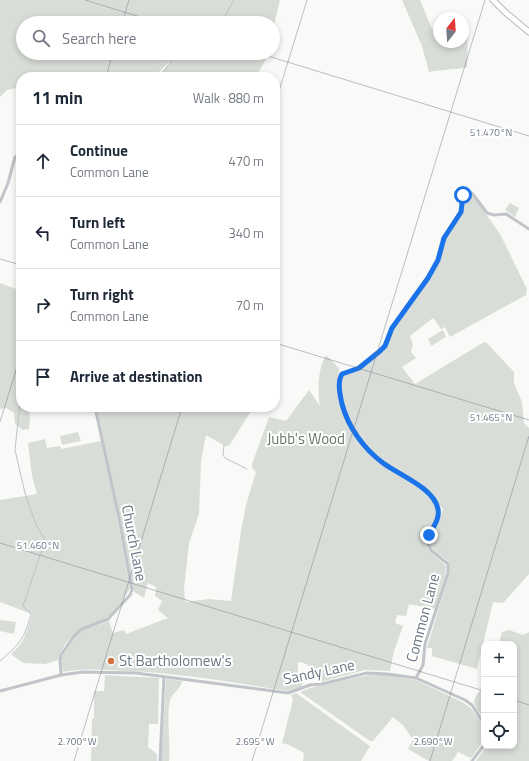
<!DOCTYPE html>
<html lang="en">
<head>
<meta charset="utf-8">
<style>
	:root { --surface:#fff; --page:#f2f2f3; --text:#1f2937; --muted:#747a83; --line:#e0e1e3 }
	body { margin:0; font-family:"Titillium Web",sans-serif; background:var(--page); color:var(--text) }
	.controls { position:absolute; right:12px; bottom:12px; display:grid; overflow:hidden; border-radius:8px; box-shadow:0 2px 6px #0003 }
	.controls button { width:36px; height:36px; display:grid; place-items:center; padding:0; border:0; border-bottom:1px solid var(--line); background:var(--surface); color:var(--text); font:20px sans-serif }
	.compass { position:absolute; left:433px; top:12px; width:36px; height:36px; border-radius:50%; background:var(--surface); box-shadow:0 2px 6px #0003; rotate:17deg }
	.stop { position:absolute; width:12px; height:12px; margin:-9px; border:3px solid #1a73e8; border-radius:50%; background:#fff }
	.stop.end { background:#1a73e8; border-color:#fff; box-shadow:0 1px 4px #0008 }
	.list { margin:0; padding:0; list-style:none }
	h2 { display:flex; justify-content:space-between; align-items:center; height:52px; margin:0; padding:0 16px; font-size:17px }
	h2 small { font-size:13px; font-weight:400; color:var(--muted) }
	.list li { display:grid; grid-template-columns:26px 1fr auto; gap:12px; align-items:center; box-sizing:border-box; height:72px; padding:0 16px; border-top:1px solid var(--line) }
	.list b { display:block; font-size:15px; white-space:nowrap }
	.list p { margin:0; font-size:13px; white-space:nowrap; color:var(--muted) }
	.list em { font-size:13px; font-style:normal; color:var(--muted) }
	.icon { flex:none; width:22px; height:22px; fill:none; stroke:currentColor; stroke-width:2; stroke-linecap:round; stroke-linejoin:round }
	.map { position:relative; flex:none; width:529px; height:761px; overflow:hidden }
	.search { position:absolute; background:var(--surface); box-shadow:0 2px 6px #0003; left:16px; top:16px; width:264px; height:44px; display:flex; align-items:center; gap:10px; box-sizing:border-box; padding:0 14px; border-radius:22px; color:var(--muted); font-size:15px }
	.panel { position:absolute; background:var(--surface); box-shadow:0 2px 6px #0003; left:16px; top:72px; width:264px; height:340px; border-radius:16px }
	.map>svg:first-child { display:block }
</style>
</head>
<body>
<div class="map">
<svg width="529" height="761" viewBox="0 0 529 761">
	<rect width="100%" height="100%" fill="#f9f9f7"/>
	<!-- green -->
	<g fill="#d9ddd7">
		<polygon points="0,0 280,0 273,29 273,23 23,23 23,53 267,53 265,61 256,77 158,77 172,59 154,77 21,77 21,89 21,87 7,90 0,97"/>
		<path d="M 402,0 L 420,0 L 432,29 L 439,26 L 439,42 L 463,42 L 463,26 L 468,29 L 467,67 C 455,70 442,69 429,72 L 422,46 Z"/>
		<path d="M 467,192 L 473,196 L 500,234 L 527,289 L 526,295 L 450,337 L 445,327 L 441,329 L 433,318 L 410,336 L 413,345 L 411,352 L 416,358 L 402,367 L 415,384 L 484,342 L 487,343 L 514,372 L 514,383 L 522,402 L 524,423 L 529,428 L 529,574 L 503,603 L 493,602 L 477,669 L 432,656 L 432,648 L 427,648 L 449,574 L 449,562 L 432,548 L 429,543 L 429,538 L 439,522 L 443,509 C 436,501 431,492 423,486 C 411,476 396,470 384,462 C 365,448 351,427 344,405 C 342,396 339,384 343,375 L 358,370 L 365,366 L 386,347 L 395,325 L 408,308 L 409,308 L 436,267 L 444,249 L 446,238 L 449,231 L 458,220 L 462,214 L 464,196 Z"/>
		<polygon points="510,203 519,208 515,217 505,210"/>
		<polygon points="0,283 21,291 21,407 29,407 30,420 29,429 23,430 15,424 14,413 6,408 0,409"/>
		<polygon points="443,330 446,337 431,346 428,339"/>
		<path d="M 326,355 L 339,368 C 336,398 343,421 362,445 C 367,451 373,458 379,463 C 393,473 438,494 437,514 C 436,523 427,531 423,538 C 428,553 436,555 446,566 L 445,577 L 435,609 L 409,604 L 406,616 L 397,615 L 395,623 L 403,626 L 394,651 L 390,671 L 365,670 L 321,682 L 320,675 L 315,675 C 310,666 308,663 298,662 L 298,678 L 302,682 L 302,687 L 288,691 C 234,683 181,673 127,671 C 104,670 85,668 63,672 L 61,660 L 63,655 L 76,636 L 85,629 L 109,621 L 113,633 L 124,630 L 126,634 L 168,618 L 158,610 L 162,601 L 155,596 L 156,587 L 148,583 L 144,598 L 134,592 L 119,513 L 96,407 L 239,407 L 251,411 L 229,446 L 225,446 L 206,435 L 201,461 L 199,514 L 189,543 L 184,589 L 185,602 L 209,599 L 231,601 L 241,531 L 246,505 L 256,472 L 252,468 L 252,464 L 269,417 L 286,421 L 309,390 L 320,406 C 317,390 318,369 326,355 Z"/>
		<polygon points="78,432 81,441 62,445 60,436"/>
		<path d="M 45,439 L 47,448 L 60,446 L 61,449 L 101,441 L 116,511 L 130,589 C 123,599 116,612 106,618 C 101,621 96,622 91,624 C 75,630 63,643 58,660 L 45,664 L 23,663 L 11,654 C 24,644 28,629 32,614 L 0,602 L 0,500 L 37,494 L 32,476 L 28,443 Z"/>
		<polygon points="0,620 16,622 14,634 0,631"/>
		<polygon points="509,630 523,635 529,632 529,761 476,761 486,746 514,746 514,644 499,644 502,632"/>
		<polygon points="105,675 159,678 158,724 149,724 148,747 157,754 157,761 91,761 92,719 94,718 94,691 104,691"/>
		<polygon points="369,675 387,675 416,680 462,702 471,708 484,727 484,740 471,758 458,752 452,761 429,761 408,749 413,740 403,725 393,717 373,741 370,741 300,692 310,688"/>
		<path d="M 166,679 L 182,681 C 181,689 172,693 170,700 C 166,720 171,741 169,761 L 161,761 Z"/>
		<path d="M 484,686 L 484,720 C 474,702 468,704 484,686 Z"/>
		<polygon points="296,693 370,746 361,761 303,761 304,753 289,745 282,743 293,700 291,695"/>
	</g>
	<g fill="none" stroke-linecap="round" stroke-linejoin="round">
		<!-- stream -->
		<g stroke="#bbc3c8" stroke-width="1">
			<polyline points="221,23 234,0"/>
			<polyline points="169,64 176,55 179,53"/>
			<polyline points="158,77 168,66"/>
			<polyline points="224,445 223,455 225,458 247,469"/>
			<path d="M 0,661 C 19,645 25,638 31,614 L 23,606 L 40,555 L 44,547 L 44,538 L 36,525 L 25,493 L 15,450 L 20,402 L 16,371 L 21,358"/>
		</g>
		<!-- primary casing -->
		<g stroke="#b5b8bc" stroke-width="7">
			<polyline id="primary" points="493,0 505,12 529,32"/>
		</g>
		<!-- street -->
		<g stroke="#c1c4c8" stroke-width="3">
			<polyline points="0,202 8,183 15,157 21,153"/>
			<polyline points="61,675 60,660 61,655 74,636 82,629 108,619 130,595 132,590 119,518 95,407"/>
			<path d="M 416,678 L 423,665 L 425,644 L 448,573 L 448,564 L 431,550 L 427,542 C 428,530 441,521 438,509 C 433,487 400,475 383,463 C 364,449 349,428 343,405 C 341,397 338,385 340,378 C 342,371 353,371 358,368 C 368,363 380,353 385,344 C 389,339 390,333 393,328 C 406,304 426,284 438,260 C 442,252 442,244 445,236 C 449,227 458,221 461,211 C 463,204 461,197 465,191 L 472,193 L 487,213 L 494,215 L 506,214 L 529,229"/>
			<polyline points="0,691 61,675 83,672 136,673 288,693 310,685 322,684 367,673 387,674 416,678 465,700 472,705 484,724"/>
			<polyline points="160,761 164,677"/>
			<polyline points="472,761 484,745"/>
		</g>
		<!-- primary -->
		<use href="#primary" stroke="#fff" stroke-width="5"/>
	</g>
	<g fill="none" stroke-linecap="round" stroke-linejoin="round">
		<!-- route -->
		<path stroke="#1a73e8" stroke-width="5" d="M 429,535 C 433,527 440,519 438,509 C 434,488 399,475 383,463 C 364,449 348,427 342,404 C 340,395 337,382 342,374 L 359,368 L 380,351 L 385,346 L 392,328 L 428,278 L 438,260 L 444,238 L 461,212 L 463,195"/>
	</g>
	<!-- ticks -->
	<path fill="none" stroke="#6c7784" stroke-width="1" stroke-opacity="0.45" d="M 85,0 L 160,23M 122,23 L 129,0M 258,53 L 529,136M 106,77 L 113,53M 275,104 L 307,0M 0,259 L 21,265M 275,343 L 529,420M 0,422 L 21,354M 0,543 L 484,691M 514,700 L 529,705M 74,761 L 182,407M 252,761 L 485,0M 430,761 L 529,436"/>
	<!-- markers -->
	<circle fill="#cf7041" stroke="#fff" stroke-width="1.5" cx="111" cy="661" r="4"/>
	<g text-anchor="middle" stroke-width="4" stroke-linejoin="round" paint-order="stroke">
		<!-- park labels -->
		<g font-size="15" fill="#677766" stroke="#fff">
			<text x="306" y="444">Jubb's Wood</text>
		</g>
		<!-- street labels -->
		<g font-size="15" fill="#6c7784" stroke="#fff">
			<text transform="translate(134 543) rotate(79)" y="5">Church Lane</text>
			<text transform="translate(423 618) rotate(-75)" y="5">Common Lane</text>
			<text transform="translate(319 672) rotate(-12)" y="5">Sandy Lane</text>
		</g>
		<!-- poi labels -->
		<g font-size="15" fill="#6c7784" stroke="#fff" text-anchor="start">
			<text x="119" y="666">St Bartholomew's</text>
		</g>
	</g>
	<g font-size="10" text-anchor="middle" fill="#6c7784" stroke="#fff" stroke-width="4" stroke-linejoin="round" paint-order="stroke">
		<text x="491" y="136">51.470°N</text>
		<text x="491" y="421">51.465°N</text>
		<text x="38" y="549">51.460°N</text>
		<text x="77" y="745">2.700°W</text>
		<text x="255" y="745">2.695°W</text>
		<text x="433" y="745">2.690°W</text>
	</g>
</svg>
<div class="controls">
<button>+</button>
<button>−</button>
<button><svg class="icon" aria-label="locate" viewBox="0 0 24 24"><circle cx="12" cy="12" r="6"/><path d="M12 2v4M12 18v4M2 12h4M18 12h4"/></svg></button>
</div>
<svg class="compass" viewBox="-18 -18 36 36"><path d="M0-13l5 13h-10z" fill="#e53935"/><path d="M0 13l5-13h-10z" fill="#747a83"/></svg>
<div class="stop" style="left:463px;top:195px"></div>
<div class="stop end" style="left:429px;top:535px"></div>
<div class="search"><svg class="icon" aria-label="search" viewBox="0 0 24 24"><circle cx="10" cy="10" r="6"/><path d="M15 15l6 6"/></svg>Search here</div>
<section class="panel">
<h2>11 min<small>Walk · 880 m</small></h2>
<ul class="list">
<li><svg class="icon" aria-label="ahead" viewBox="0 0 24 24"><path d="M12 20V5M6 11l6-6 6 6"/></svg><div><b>Continue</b><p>Common Lane</p></div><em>470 m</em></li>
<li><svg class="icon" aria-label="left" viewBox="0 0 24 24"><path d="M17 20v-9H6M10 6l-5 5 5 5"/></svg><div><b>Turn left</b><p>Common Lane</p></div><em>340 m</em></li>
<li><svg class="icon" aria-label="right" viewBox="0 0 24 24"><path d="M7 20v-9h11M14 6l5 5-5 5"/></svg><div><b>Turn right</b><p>Common Lane</p></div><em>70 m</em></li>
<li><svg class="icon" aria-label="arrive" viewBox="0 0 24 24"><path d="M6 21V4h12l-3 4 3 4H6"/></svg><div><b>Arrive at destination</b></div></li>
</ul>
</section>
</div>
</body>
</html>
